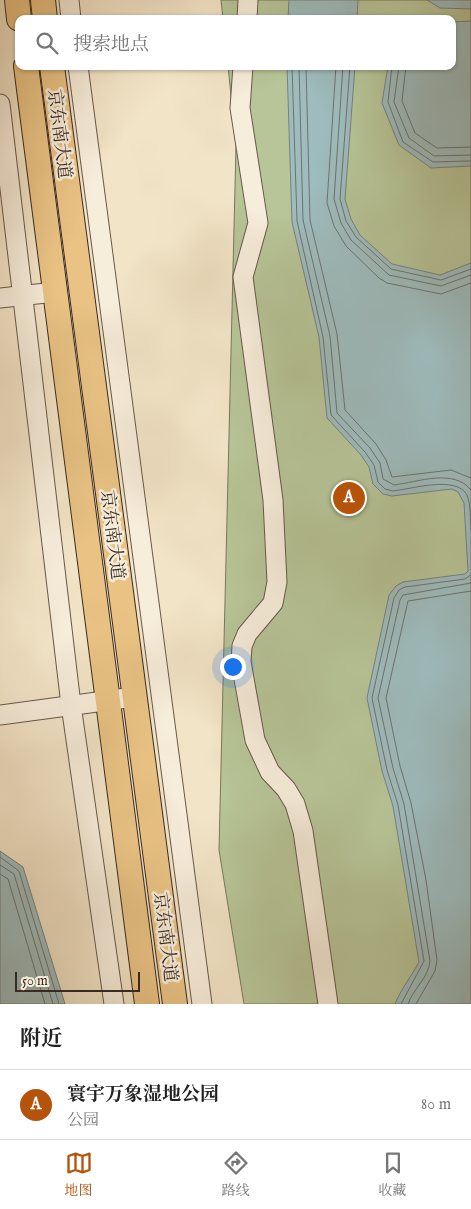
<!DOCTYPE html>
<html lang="zh">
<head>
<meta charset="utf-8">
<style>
	:root { --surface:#fff; --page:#f6f6f6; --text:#222; --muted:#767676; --line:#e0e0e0; --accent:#b45309 }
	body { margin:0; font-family:"IM FELL English","Noto Serif SC",serif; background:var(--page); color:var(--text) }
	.scale { position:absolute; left:15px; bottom:12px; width:125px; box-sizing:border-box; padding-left:5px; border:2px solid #392a22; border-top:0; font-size:14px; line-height:18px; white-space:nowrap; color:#392a22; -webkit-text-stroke:4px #f7eddb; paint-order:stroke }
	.you { position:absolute; left:232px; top:666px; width:18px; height:18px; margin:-12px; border:4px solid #fff; border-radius:50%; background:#1a73e8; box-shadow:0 0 0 8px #1a73e833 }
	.badge { display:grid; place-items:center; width:32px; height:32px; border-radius:50%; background:var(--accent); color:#fff; font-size:16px; font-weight:700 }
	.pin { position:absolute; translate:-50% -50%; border:2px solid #fff; box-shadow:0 1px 5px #0006 }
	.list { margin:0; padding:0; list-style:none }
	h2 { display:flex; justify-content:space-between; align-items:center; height:65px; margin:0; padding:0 20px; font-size:21px }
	h2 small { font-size:16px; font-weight:400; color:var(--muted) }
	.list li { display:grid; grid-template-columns:32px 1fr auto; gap:15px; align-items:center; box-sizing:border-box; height:70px; padding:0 20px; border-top:1px solid var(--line) }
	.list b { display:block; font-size:19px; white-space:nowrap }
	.list p { margin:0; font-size:16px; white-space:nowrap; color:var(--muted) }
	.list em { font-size:16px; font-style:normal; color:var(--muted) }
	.icon { flex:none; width:28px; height:28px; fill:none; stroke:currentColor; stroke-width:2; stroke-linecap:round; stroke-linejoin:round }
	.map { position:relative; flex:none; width:471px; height:1004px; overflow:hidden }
	.search { position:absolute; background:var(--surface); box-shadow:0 1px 4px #0004; left:15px; right:15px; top:15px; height:55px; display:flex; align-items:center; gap:12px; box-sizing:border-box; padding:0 18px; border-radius:10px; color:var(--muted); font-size:19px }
	.sheet { height:135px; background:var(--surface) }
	nav { display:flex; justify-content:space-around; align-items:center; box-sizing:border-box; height:70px; border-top:1px solid var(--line); background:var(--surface); font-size:14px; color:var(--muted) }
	nav a { display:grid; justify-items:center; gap:2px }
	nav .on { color:var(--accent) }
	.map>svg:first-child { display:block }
</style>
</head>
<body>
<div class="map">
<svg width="471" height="1004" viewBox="0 0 471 1004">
	<rect width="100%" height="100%" fill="#f2e4c7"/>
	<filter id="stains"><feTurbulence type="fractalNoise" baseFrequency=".004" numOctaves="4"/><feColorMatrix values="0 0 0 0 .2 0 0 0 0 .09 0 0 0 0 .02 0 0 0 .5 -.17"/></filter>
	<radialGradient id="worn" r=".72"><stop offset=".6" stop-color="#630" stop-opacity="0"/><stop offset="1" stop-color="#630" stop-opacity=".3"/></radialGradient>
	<!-- green -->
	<polygon fill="#b7c598" stroke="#78785d" points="221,0 471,0 471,1004 244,1004 219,850 236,145 228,66 452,66 452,19 223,19"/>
	<!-- water -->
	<g fill="#9ebcbe" stroke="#768280">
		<polygon points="289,0 358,0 357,19 288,19"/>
		<polygon points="427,0 471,0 471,9 440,8"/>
		<polygon points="471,21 471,166 431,168 399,145 382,103 388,66 452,66 452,22"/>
		<path d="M 287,66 L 355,66 L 345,199 L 351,219 L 360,235 L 392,264 L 440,275 L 471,263 L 471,1004 L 395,1004 C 401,989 411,977 419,962 L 393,806 L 382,771 L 367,698 L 389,595 L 396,586 L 403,582 L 465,574 L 468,571 L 464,503 L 458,492 L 452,489 L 392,496 L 383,494 L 373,484 L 369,467 L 361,455 L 327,418 L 319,337 L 292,222 Z"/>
		<polygon points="0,851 23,867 65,1004 0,1004"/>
	</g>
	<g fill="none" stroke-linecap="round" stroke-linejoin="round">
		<!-- shore -->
		<g stroke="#6c7370" stroke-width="1">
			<path d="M 292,66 L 297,221 L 323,337 L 331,415 L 365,452 L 374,465 L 378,482 L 385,489 L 393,491 C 412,489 456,475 467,495 C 471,505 470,520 471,530"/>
			<path d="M 299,66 L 303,220 L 330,336 L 337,413 L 370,448 L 380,463 L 383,479 L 394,485 C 418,482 454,468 471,490"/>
			<polyline points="306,66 310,220 337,334 345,410 376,444 386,460 392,477 451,470 471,478"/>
			<polyline points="336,66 327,203 334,226 346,246 379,278 387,283 441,294 471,283"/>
			<polyline points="343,66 334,199 341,223 351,240 389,275 441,286 471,275"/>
			<polyline points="350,66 340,199 346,221 356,237 391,269 441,280 471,269"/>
			<polyline points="392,66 388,102 403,142 433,162 471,161"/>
			<polyline points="399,66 394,102 409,138 434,156 471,155"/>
			<polyline points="406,66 402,101 415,133 437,148 471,147"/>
			<polyline points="0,857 19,871 59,1004"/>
			<polyline points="0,865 14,874 53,1004"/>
			<polyline points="0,874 8,879 45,1004"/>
			<polyline points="401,1004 424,961 398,805 387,770 372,698 394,598 399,590 405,587 465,579 471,575"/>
			<path d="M 408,1004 C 413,989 429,977 430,961 L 404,804 L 393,768 L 378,698 L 400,600 L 403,595 L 471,583"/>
			<polyline points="416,1004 435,971 437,960 426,880 411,803 400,766 386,698 408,601 471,591"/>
		</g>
		<!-- minor casing -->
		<g stroke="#67584b" stroke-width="21">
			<g id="minor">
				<polyline points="69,0 71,19"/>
				<polyline points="247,19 248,0"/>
				<polyline points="78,66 202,1004"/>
				<polyline points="243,66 240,108 258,223 243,277 273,500 277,582 273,603 247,634 242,646 241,662 255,740 270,772 286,789 295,804 303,831 328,1004"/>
				<polyline points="0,104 71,705 114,1004"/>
				<polyline points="0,298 55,292"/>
				<polyline points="0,715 134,697"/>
			</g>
		</g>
		<!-- major casing -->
		<g stroke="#392a22" stroke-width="26">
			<g id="major">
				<polyline points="17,0 19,19"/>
				<polyline points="43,0 45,19"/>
				<polyline points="26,66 147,1004"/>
				<polyline points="52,66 175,1004"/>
			</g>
		</g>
		<!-- minor -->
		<use href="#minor" stroke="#f7eddb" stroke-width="19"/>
		<!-- major -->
		<use href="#major" stroke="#e9c284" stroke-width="24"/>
	</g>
	<g text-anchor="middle" stroke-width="5" stroke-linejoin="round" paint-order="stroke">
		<!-- street labels -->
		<g font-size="18" fill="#392a22" stroke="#f7eddb">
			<text transform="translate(60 134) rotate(83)" y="6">京东南大道</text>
			<text transform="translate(113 535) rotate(83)" y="6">京东南大道</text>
			<text transform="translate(166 937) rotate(83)" y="6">京东南大道</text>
		</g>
	</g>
	<rect width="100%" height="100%" filter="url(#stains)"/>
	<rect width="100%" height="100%" fill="url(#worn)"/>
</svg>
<div class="scale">50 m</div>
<div class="you"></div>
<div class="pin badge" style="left:349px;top:498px">A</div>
<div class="search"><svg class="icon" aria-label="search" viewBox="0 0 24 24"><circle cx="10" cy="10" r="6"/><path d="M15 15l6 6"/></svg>搜索地点</div>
</div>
<section class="sheet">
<h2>附近<small></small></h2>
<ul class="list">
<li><span class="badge">A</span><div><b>寰宇万象湿地公园</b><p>公园</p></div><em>80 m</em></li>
</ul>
</section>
<nav>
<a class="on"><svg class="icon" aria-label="map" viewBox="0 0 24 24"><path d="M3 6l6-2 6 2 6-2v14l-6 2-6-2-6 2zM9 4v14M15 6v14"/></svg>地图</a>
<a><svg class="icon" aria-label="directions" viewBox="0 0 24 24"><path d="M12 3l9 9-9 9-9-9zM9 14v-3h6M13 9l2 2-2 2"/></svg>路线</a>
<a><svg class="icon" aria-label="saved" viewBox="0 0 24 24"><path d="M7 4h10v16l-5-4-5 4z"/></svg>收藏</a>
</nav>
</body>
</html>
